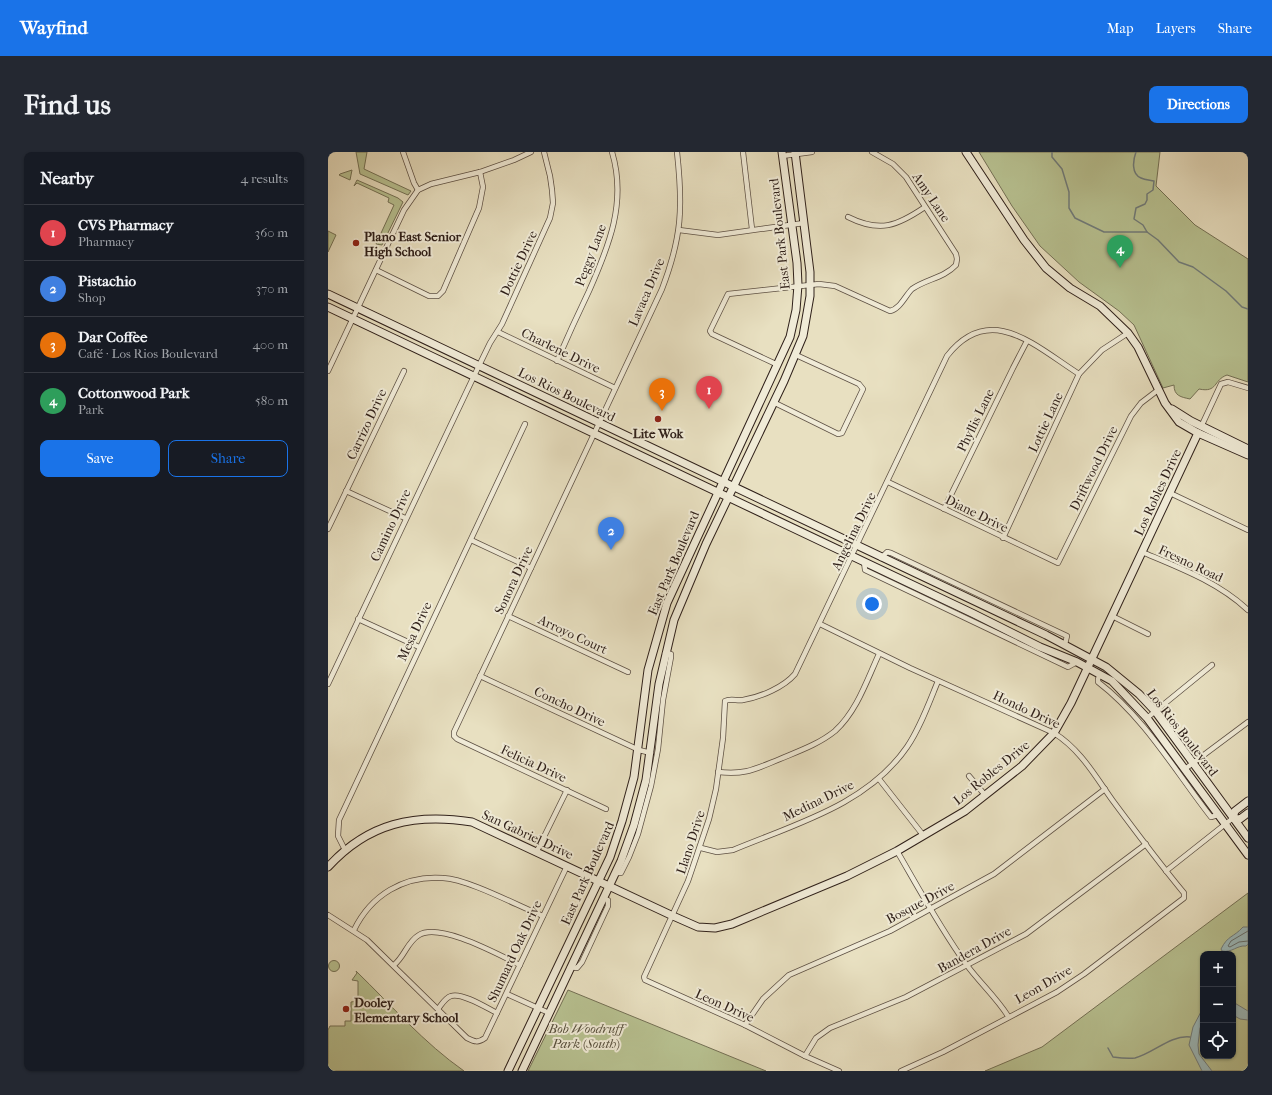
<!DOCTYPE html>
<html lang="en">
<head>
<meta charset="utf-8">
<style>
	:root { --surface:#171b24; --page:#242831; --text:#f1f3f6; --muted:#9ea1a6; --line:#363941; --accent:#1a73e8 }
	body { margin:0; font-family:"IM FELL French Canon",serif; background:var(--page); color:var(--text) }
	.controls { position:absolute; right:12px; bottom:12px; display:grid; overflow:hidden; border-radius:8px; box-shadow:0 1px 3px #0004 }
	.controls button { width:36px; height:36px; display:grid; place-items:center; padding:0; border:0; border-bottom:1px solid var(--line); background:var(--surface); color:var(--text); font:20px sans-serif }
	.you { position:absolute; left:544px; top:452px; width:14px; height:14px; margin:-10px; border:3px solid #fff; border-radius:50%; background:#1a73e8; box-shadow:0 0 0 6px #1a73e833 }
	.badge { display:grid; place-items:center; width:26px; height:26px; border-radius:50%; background:var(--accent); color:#fff; font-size:13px; font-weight:700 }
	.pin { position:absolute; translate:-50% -33px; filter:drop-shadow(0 1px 2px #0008) }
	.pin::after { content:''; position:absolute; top:21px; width:14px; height:12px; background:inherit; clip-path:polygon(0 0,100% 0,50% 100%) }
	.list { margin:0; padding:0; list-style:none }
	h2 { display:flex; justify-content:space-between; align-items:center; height:52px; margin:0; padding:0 16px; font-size:17px }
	h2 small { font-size:13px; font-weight:400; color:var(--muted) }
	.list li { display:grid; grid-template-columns:26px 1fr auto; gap:12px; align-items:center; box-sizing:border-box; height:56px; padding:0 16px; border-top:1px solid var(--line) }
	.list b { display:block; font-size:15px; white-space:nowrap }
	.list p { margin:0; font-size:13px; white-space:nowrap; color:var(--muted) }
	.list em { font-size:13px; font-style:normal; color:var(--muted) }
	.actions { display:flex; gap:8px; padding:12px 16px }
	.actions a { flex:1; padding:9px 0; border:1px solid var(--accent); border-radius:8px; text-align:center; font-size:14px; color:var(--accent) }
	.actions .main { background:var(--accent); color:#fff }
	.icon { flex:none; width:22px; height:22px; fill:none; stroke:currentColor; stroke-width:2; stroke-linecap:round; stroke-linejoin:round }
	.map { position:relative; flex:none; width:920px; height:919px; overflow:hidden; border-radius:8px }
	header { display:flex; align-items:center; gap:24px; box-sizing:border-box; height:56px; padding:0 20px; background:var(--accent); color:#fff }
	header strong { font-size:19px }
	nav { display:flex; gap:22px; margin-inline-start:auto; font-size:14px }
	.intro { display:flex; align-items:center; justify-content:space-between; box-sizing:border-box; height:96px; padding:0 24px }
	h1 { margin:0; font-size:28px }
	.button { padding:10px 18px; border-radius:8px; background:var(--accent); color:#fff; font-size:14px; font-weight:700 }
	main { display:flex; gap:24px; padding:0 24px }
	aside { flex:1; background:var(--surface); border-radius:8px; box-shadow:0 1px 3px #0004 }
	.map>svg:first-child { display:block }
</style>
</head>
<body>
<header>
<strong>Wayfind</strong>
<nav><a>Map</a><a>Layers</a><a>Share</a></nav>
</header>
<div class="intro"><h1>Find us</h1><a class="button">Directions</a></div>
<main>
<aside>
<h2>Nearby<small>4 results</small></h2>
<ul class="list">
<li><span class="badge" style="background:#e0444e">1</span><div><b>CVS Pharmacy</b><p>Pharmacy</p></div><em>360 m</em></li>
<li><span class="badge" style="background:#3f7fe0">2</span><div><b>Pistachio</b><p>Shop</p></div><em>370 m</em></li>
<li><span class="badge" style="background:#e8710a">3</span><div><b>Dar Coffee</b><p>Café · Los Rios Boulevard</p></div><em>400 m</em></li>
<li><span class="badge" style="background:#2e9e5b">4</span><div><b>Cottonwood Park</b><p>Park</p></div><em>580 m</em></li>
</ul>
<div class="actions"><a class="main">Save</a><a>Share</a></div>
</aside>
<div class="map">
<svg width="920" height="919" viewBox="0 0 920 919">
	<rect width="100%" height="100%" fill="#e8e0c1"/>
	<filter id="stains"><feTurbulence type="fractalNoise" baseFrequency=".005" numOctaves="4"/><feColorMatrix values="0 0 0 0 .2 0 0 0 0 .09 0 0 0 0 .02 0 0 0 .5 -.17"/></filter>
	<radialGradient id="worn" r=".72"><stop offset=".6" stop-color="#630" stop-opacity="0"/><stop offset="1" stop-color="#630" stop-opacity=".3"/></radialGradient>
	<!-- green -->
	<g fill="#b8c292" stroke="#747156" fill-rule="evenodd">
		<polygon points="28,0 39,0 36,17 83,39 80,43 32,22"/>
		<path d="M 651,0 L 832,0 L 828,34 L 867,73 L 920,107 L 920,230 L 899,223 C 885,228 890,241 871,237 L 862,247 C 853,245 846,244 846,233 L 835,236 L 806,173 L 791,159 L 751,130 L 712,94 L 684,54 Z"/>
		<polygon points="24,18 22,28 11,23 12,22"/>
		<polygon points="29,28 70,46 75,50 54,93 48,92 66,53 60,50 61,46 29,31 26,34"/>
		<polygon points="0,79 8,83 0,100"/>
		<path d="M 920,741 L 920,919 L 657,919 L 714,895 ZM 875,802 L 905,802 L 905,904 L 875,904 Z"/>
		<circle cx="6" cy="814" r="5.5"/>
		<path d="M 28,819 C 64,854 96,891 136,919 L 0,919 L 0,878 L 2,874 L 17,874 L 17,869 L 23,869 L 23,850 L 30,849 L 30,829 L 24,828 L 29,821 Z"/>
		<polygon points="240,838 438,919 200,919"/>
	</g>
	<!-- water -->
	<g fill="#9bbabd" stroke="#707c7c">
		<path d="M 915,775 L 920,775 L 920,792 L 918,794 C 909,793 904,801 894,799 L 893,797 C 900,783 905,786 915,775 Z"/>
		<polygon points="905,850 920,859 920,868 912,867 905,863"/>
		<polygon points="875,856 875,871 872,876 870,893 871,902 884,919 874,919 861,893 865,875"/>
	</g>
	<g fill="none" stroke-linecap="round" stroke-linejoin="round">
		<!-- shore -->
		<polyline stroke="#656d6c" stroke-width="1" points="920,779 903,789 900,794 902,795 911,790 920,789"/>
		<!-- stream -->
		<g stroke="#707c7c" stroke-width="1.5">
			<polyline points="724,0 724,5 734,17 741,40 741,56 747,66 776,80 819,80 830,88 851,110 865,115 898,139 914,155 920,157"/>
			<path d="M 808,0 C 805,8 803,22 813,26 C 817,28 821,28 826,29 L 825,38 L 819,42 L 819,48 L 817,52 L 808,56 L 806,67 L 815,73 L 819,80"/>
			<path d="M 780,896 L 785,905 C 792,906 799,907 807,906 C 826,901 842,883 862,885"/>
		</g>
		<!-- street casing -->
		<g stroke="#5d5044" stroke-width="6">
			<g id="street">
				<polyline points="75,0 86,31 90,38"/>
				<polyline points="415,0 424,77"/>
				<polyline points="454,4 484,0"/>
				<path d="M 520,65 C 552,81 569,74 597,55"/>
				<polyline points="351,78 390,83 476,71"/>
				<polyline points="48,118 101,144 110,144 115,139 151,56 155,35 152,20"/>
				<polyline points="170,180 287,236"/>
				<path d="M 229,209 C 239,186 250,162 261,139 C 281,94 299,50 284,0"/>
				<path d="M 450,213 L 384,182 L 382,179 L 400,142 L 491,132 L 507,134 L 562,159 C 572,157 577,144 584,137 C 598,127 616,126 628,113 L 629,107 L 628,102 L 578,25 L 565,12 L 544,0"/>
				<polyline points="0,219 76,58 90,38 103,32 152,20 186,8 203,0"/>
				<polyline points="445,250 510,282 514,281 535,237 531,232 468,203"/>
				<polyline points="873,275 893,232 900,230 920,236"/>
				<polyline points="560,330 730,411 803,264 813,251 830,238"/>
				<polyline points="18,339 77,366"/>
				<polyline points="842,341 920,378"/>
				<polyline points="616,357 685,216 699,189"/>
				<polyline points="0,377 76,219"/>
				<polyline points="675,386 751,222 774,198 800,181"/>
				<polyline points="143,388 203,416"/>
				<path d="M 814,400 C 852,416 890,430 920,458"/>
				<polyline points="553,406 559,400 563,401 739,484 737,492"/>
				<polyline points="536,410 537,418 740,515 749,510"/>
				<polyline points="180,464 300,520"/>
				<polyline points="784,464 820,482"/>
				<polyline points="30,467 91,495"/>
				<path d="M 492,472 L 582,516 L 726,581 C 753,598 767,624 785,649 C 808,680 831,711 856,741 L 856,746 L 756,822 L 729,840 L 615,900 L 573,919"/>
				<path d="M 772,522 L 770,527 L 770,530 C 817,566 847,619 883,665 L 890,663"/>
				<polyline points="152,524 311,598 323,601"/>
				<polyline points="0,532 146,224 162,191 174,172 222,66 225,51 224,38 222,24 216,0"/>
				<polyline points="819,566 884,513"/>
				<polyline points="857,617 920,570"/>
				<path d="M 390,620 C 418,623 427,617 452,607 C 471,599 491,592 507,579 C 529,559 539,528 551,502"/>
				<polyline points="641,624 657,643"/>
				<polyline points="551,627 595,683"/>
				<path d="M 278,657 L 129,587 L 126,584 L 126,580 L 334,137 C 354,85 355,55 349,0"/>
				<path d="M 373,696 L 389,700 L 405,698 C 467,672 539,653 579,595 C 592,576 601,551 610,529"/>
				<polyline points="17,698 10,684 11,668 197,272"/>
				<polyline points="209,699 239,638"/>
				<path d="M 569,699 C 591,737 612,776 638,812 C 651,830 668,845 680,864"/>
				<polyline points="838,719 905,666"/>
				<polyline points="287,721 293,721 301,705 310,682 323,634 330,597 335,548 343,505 343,502 337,501"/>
				<path d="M 0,763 L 39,788 L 139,886 C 147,890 150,891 157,886 L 239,714"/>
				<path d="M 26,778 C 43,743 76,723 115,726 C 140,727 190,754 215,764"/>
				<path d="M 66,813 C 77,804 79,790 91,783 C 112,770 171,803 192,813"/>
				<polyline points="242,815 249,816 254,810 280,754 280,748 275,746"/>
				<polyline points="179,842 221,861"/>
				<path d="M 110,857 C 114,852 117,846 123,844 C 134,840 159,856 169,861"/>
				<polyline points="417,873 435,847 461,823 562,779 666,722 777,637"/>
				<polyline points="477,904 488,886 502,876 578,845 698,782 818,692"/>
				<path d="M 511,919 L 477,904 L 417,873 L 317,828 L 316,825 L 360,729 L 381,667 L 388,637 L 395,586 L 397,549 C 402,546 409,549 415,548 C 433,545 456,535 467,522 L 619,204 C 662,149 707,194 751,222"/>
			</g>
		</g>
		<!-- secondary casing -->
		<g stroke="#2f201a" stroke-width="9">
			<g id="secondary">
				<polyline points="638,0 696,88 718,116 742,136 772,154 800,181 810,195 837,251 851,270 870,281 920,303"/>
				<polyline points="0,142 718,483 778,515 811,542 827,559 920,686"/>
				<polyline points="0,155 646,462 712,495 749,510 784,529 819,566 920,703"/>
				<polyline points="844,257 863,269 920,297"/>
				<polyline points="920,649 907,659 905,666 912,667 920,661"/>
				<path d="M 0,715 C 40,671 86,661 144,670 L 345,764 L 370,775 L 387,776 L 404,772 L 519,724 L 569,699 L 637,659 L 694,614 L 726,581 L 743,551 L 870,281"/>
				<polyline points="180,919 282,705 294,669 306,625 320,518 339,451 462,185 468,158 470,133 469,111 454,0"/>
				<polyline points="194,919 293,709 306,673 318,628 331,532 346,468 378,392 456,229 475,184 482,144 482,120 467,0"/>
			</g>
		</g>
		<!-- street -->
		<use href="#street" stroke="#f0ebd7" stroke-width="4.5"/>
		<!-- secondary -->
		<use href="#secondary" stroke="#f0ebd7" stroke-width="7"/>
	</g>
	<!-- markers -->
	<g fill="#8f2418" stroke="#f0ebd7" stroke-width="1.5">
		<circle cx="28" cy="91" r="4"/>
		<circle cx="330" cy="267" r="4"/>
		<circle cx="18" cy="857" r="4"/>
	</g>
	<g text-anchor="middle" stroke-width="4" stroke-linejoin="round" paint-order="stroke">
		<!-- street labels -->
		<g font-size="13" fill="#2f201a" stroke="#f0ebd7">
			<text transform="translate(604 45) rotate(56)" y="5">Amy Lane</text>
			<text transform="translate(451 82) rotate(-96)" y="5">East Park Boulevard</text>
			<text transform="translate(262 103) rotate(-69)" y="5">Peggy Lane</text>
			<text transform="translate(190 111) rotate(-65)" y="5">Dottie Drive</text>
			<text transform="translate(318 140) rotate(-67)" y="5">Lavaca Drive</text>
			<text transform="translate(233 198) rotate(26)" y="5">Charlene Drive</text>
			<text transform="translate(239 242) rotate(26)" y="5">Los Rios Boulevard</text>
			<text transform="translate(647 268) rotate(-64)" y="5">Phyllis Lane</text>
			<text transform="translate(717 270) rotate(-65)" y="5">Lottie Lane</text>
			<text transform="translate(38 272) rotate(-65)" y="5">Carrizo Drive</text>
			<text transform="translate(765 316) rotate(-64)" y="5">Driftwood Drive</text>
			<text transform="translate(829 340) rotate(-65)" y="5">Los Robles Drive</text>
			<text transform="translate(649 361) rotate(26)" y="5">Diane Drive</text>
			<text transform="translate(62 373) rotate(-65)" y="5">Camino Drive</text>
			<text transform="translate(525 379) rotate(-64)" y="5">Angelina Drive</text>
			<text transform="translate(345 411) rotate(-67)" y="5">East Park Boulevard</text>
			<text transform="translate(863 411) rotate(25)" y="5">Fresno Road</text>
			<text transform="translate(185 428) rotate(-65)" y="5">Sonora Drive</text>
			<text transform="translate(86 479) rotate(-65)" y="5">Mesa Drive</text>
			<text transform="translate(245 482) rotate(25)" y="5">Arroyo Court</text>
			<text transform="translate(242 554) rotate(25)" y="5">Concho Drive</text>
			<text transform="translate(699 557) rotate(25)" y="5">Hondo Drive</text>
			<text transform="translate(855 580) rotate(52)" y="5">Los Rios Boulevard</text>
			<text transform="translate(206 611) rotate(25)" y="5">Felicia Drive</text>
			<text transform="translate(663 620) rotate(-39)" y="5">Los Robles Drive</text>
			<text transform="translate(490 648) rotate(-26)" y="5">Medina Drive</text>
			<text transform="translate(200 682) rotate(25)" y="5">San Gabriel Drive</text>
			<text transform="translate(362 690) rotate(-72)" y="5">Llano Drive</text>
			<text transform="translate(259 721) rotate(-66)" y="5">East Park Boulevard</text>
			<text transform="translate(592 750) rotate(-28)" y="5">Bosque Drive</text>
			<text transform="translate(646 797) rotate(-29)" y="5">Bandera Drive</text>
			<text transform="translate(186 799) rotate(-65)" y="5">Shumard Oak Drive</text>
			<text transform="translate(715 832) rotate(-30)" y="5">Leon Drive</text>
			<text transform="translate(397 853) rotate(24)" y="5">Leon Drive</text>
		</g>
		<!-- poi labels -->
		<g font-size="13" font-weight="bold" fill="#2f201a" stroke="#f0ebd7" text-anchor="start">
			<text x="36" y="89">Plano East Senior<tspan x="36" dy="15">High School</tspan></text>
			<text x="330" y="286" text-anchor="middle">Lite Wok</text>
			<text x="26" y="855">Dooley<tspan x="26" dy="15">Elementary School</tspan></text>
		</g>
		<!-- park labels -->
		<g font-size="13" font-style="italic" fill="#58513e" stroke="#f0ebd7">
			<text x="258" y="881">Bob Woodruff<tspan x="258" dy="15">Park (South)</tspan></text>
		</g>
	</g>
	<rect width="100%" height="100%" filter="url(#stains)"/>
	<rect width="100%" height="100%" fill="url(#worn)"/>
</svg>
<div class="controls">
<button>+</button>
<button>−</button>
<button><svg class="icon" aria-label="locate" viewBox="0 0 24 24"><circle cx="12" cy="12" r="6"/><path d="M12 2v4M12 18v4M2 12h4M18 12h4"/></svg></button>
</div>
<div class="you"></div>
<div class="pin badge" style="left:381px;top:257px;background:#e0444e">1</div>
<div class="pin badge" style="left:283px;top:398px;background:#3f7fe0">2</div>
<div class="pin badge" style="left:334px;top:259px;background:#e8710a">3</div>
<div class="pin badge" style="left:792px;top:116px;background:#2e9e5b">4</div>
</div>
</main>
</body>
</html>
